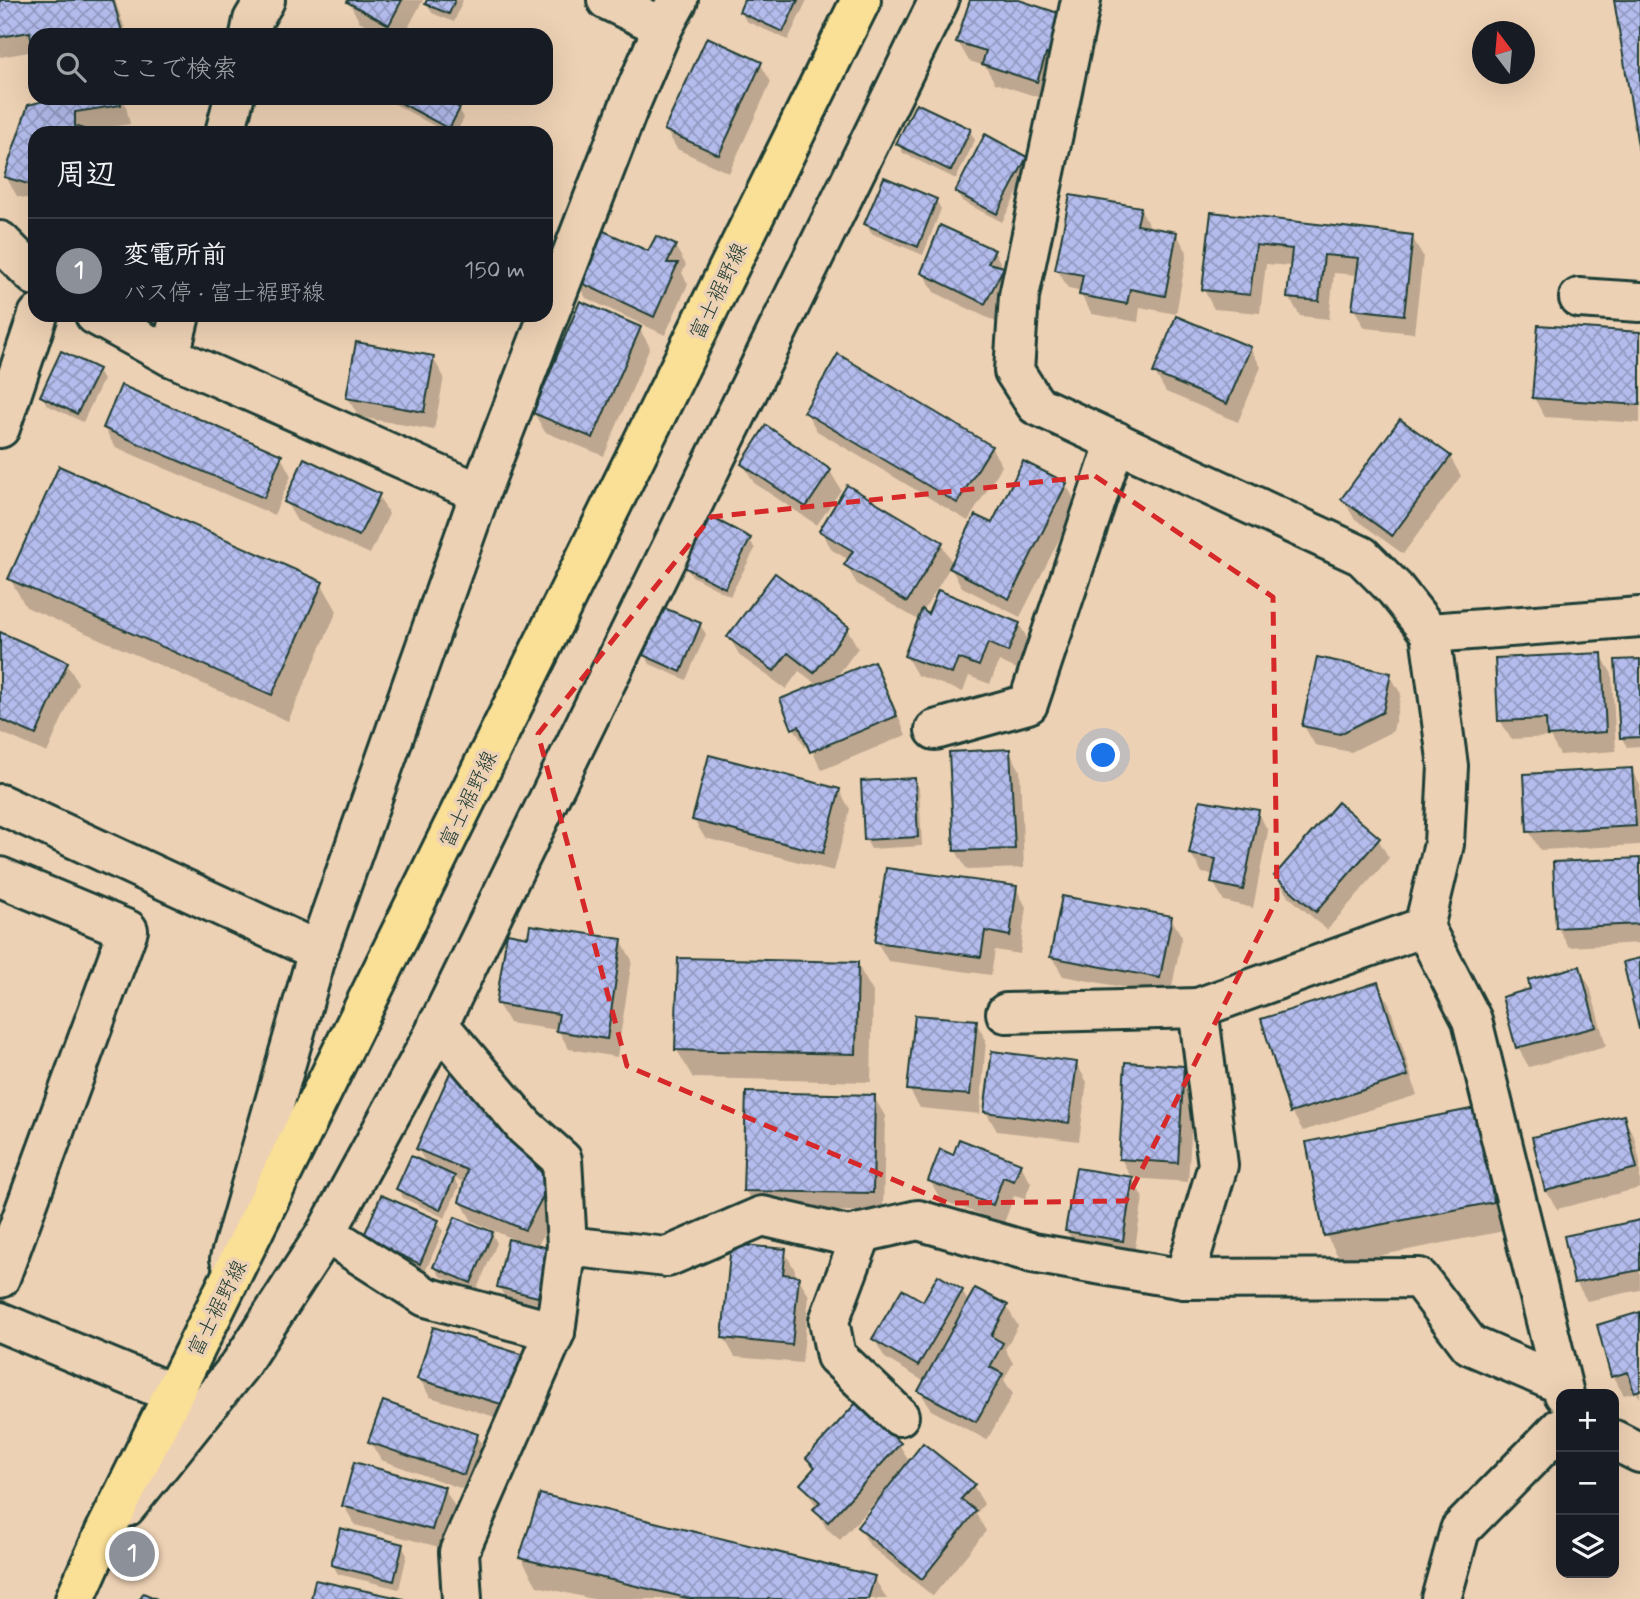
<!DOCTYPE html>
<html lang="ja">
<head>
<meta charset="utf-8">
<style>
	:root { --surface:#171b24; --page:#20242c; --text:#f1f3f6; --muted:#9ea1a6; --line:#363941; --accent:#8c9099 }
	body { margin:0; font-family:Mynerve,"Klee One",sans-serif; background:var(--page); color:var(--text) }
	.controls { position:absolute; right:21px; bottom:21px; display:grid; overflow:hidden; border-radius:14px; box-shadow:0 7px 28px #0002 }
	.controls button { width:63px; height:63px; display:grid; place-items:center; padding:0; border:0; border-bottom:2px solid var(--line); background:var(--surface); color:var(--text); font:35px sans-serif }
	.compass { position:absolute; left:1472px; top:21px; width:63px; height:63px; border-radius:50%; background:var(--surface); box-shadow:0 7px 28px #0002; rotate:344deg }
	.you { position:absolute; left:1104px; top:756px; width:24px; height:24px; margin:-18px; border:5px solid #fff; border-radius:50%; background:#1a73e8; box-shadow:0 0 0 10px #1a73e833 }
	.badge { display:grid; place-items:center; width:46px; height:46px; border-radius:50%; background:var(--accent); color:#fff; font-size:23px; font-weight:700 }
	.pin { position:absolute; translate:-50% -50%; border:4px solid #fff; box-shadow:0 2px 7px #0006 }
	.list { margin:0; padding:0; list-style:none }
	h2 { display:flex; justify-content:space-between; align-items:center; height:91px; margin:0; padding:0 28px; font-size:30px }
	h2 small { font-size:23px; font-weight:400; color:var(--muted) }
	.list li { display:grid; grid-template-columns:46px 1fr auto; gap:21px; align-items:center; box-sizing:border-box; height:105px; padding:0 28px; border-top:2px solid var(--line) }
	.list b { display:block; font-size:26px; white-space:nowrap }
	.list p { margin:0; font-size:23px; white-space:nowrap; color:var(--muted) }
	.list em { font-size:23px; font-style:normal; color:var(--muted) }
	.icon { flex:none; width:38px; height:38px; fill:none; stroke:currentColor; stroke-width:2; stroke-linecap:round; stroke-linejoin:round }
	.map { position:relative; flex:none; width:1640px; height:1599px; overflow:hidden }
	.search { position:absolute; background:var(--surface); box-shadow:0 7px 28px #0002; left:28px; top:28px; width:525px; height:77px; display:flex; align-items:center; gap:18px; box-sizing:border-box; padding:0 24px; border-radius:21px; color:var(--muted); font-size:26px }
	.panel { position:absolute; background:var(--surface); box-shadow:0 7px 28px #0002; left:28px; top:126px; width:525px; height:196px; border-radius:21px }
	.map>svg:first-child { display:block }
</style>
</head>
<body>
<div class="map">
<svg width="1640" height="1599" viewBox="0 0 1640 1599">
	<defs>
		<pattern id="building-cross-hatch" width="8" height="8" patternUnits="userSpaceOnUse" patternTransform="scale(1.75)"><rect width="8" height="8" fill="#b4bced"/><path d="M0 0l8 8M0 8l8-8" fill="none" stroke="#929ac1"/></pattern>
	</defs>
	<rect width="100%" height="100%" fill="#edd1b4"/>
	<filter id="ink" filterUnits="userSpaceOnUse"><feTurbulence type="fractalNoise" baseFrequency=".0143" numOctaves="2"/><feDisplacementMap in="SourceGraphic" scale="14" xChannelSelector="R" yChannelSelector="G"/><feConvolveMatrix kernelMatrix="1 2 1 2 8 2 1 2 1" color-interpolation-filters="sRGB"/></filter>
	<g filter="url(#ink)">
		<!-- shadow -->
		<g fill="#0003">
			<polygon points="0,0 115,0 127,35 35,35 35,51 0,57"/>
			<polygon points="350,0 423,0 404,35 385,35 359,21 349,2"/>
			<polygon points="428,0 463,0 454,22 432,13 427,4"/>
			<polygon points="746,0 807,0 788,40 746,21 741,12"/>
			<polygon points="972,0 1013,0 1069,18 1047,100 995,83 985,66 969,61 958,42"/>
			<polygon points="760,63 771,82 729,173 677,149 666,130"/>
			<polygon points="62,98 124,98 130,124 84,131 88,133 35,133 35,201 17,196 6,177 29,106"/>
			<polygon points="390,98 439,98 459,109 464,118 456,133 447,133 393,103"/>
			<polygon points="970,131 975,140 956,179 903,153 898,144"/>
			<polygon points="1026,158 1031,167 1002,222 962,201 957,192"/>
			<polygon points="936,200 941,209 923,255 871,233 866,224"/>
			<polygon points="1140,209 1151,228 1176,233 1187,252 1176,314 1140,307 1138,322 1092,314 1081,295 1082,291 1068,288 1057,269"/>
			<polygon points="1213,214 1412,237 1423,256 1414,333 1365,328 1354,309 1358,275 1334,273 1329,319 1300,316 1289,297 1292,266 1266,264 1260,313 1214,309 1204,290"/>
			<polygon points="675,246 686,265 682,273 688,284 665,335 586,298 575,279"/>
			<polygon points="994,251 1014,287 996,322 934,292 923,273"/>
			<polygon points="639,328 650,347 604,456 545,432 534,413"/>
			<polygon points="1640,334 1640,423 1545,417 1534,398"/>
			<polygon points="1250,348 1261,367 1238,422 1166,392 1155,373"/>
			<polygon points="433,358 444,377 434,430 359,417 348,398"/>
			<polygon points="97,370 103,380 83,422 47,405 42,396"/>
			<polygon points="806,412 991,447 1002,466 968,521 817,431"/>
			<polygon points="104,428 281,457 291,476 274,515 115,447"/>
			<polygon points="1450,457 1461,476 1403,554 1354,518 1343,499"/>
			<polygon points="743,464 830,471 841,490 817,525 754,483"/>
			<polygon points="1066,485 1077,504 1020,617 962,587 950,567 923,612 929,617 1019,624 1030,643 1019,670 999,661 990,684 969,676 963,692 917,675 906,656 920,621 857,584 846,565 849,560 832,550 821,531 941,543 953,564 992,525"/>
			<polygon points="378,495 389,514 370,554 297,521 286,502"/>
			<polygon points="750,540 755,549 730,596 692,576 686,567"/>
			<polygon points="10,579 321,583 337,611 288,721 26,607"/>
			<polygon points="700,625 706,634 686,680 650,664 645,655"/>
			<polygon points="847,629 858,648 835,679 874,663 884,682 906,735 822,770 809,745 805,747 794,728 818,685 799,671 786,689 740,656 729,637"/>
			<polygon points="0,634 67,664 78,683 47,753 0,732"/>
			<polygon points="1601,655 1612,674 1616,751 1560,755 1550,737 1511,739 1500,720"/>
			<polygon points="1640,660 1640,746 1627,747 1621,737"/>
			<polygon points="1390,675 1401,694 1393,731 1351,752 1315,745 1304,726"/>
			<polygon points="1009,751 1020,770 1024,868 967,870 956,851"/>
			<polygon points="1631,770 1640,785 1640,845 1540,850 1529,831"/>
			<polygon points="914,779 919,788 922,846 871,849 866,840"/>
			<polygon points="839,790 850,809 834,871 705,838 694,820"/>
			<polygon points="1258,812 1268,831 1253,908 1224,901 1213,882 1214,875 1202,873 1191,854"/>
			<polygon points="1378,839 1389,858 1327,930 1287,895 1276,876"/>
			<polygon points="1640,859 1640,943 1569,947 1558,928"/>
			<polygon points="1016,888 1026,907 1020,954 995,950 991,975 888,961 877,942"/>
			<polygon points="1171,918 1182,937 1170,996 1063,976 1052,957"/>
			<polygon points="621,941 632,960 617,1057 569,1049 558,1030 509,1023 498,1004"/>
			<polygon points="857,964 873,992 871,1082 693,1078 677,1050"/>
			<polygon points="1579,968 1590,987 1606,1046 1529,1067 1518,1048 1504,998 1532,991"/>
			<polygon points="1378,984 1389,1003 1417,1095 1303,1131 1292,1112"/>
			<polygon points="975,1021 986,1040 980,1114 920,1108 909,1089"/>
			<polygon points="1076,1063 1087,1082 1079,1141 997,1131 986,1112"/>
			<polygon points="1183,1068 1194,1087 1188,1182 1132,1178 1143,1198 1133,1260 1078,1250 1067,1231 1132,1179 1121,1159"/>
			<polygon points="453,1069 560,1203 537,1247 548,1250 543,1305 504,1296 499,1286 520,1242 472,1221 461,1202 466,1183 454,1178 459,1186 445,1218 403,1198 398,1189 427,1165 418,1149"/>
			<polygon points="874,1097 885,1116 883,1212 756,1209 745,1190"/>
			<polygon points="1475,1110 1509,1230 1342,1263 1326,1235"/>
			<polygon points="1623,1117 1634,1136 1640,1162 1640,1188 1557,1209 1546,1191"/>
			<polygon points="954,1157 1020,1164 1031,1183 1025,1199 1014,1196 1004,1223 941,1200 930,1181"/>
			<polygon points="1640,1221 1640,1290 1587,1301 1576,1282"/>
			<polygon points="438,1222 443,1231 425,1272 370,1247"/>
			<polygon points="492,1233 497,1243 476,1291 440,1276 435,1267"/>
			<polygon points="784,1251 795,1270 795,1277 798,1277 809,1296 802,1363 735,1357 724,1338"/>
			<polygon points="962,1291 969,1303 1007,1307 1018,1326 1005,1349 1013,1363 1004,1380 1013,1394 987,1440 931,1410 920,1391 925,1382 885,1358 874,1339 923,1303"/>
			<polygon points="1640,1314 1640,1398 1636,1392 1624,1395 1613,1377 1599,1326"/>
			<polygon points="523,1356 518,1424 430,1397 419,1378"/>
			<polygon points="477,1435 488,1454 474,1493 381,1460 370,1442"/>
			<polygon points="899,1444 910,1463 973,1485 984,1504 976,1514 986,1531 933,1596 870,1546 859,1527 877,1504 875,1502 840,1540 826,1528 816,1509 817,1507 802,1484 815,1470 808,1458"/>
			<polygon points="444,1488 455,1507 443,1548 355,1525 344,1506"/>
			<polygon points="402,1546 407,1555 399,1589 338,1574 333,1565"/>
			<polygon points="521,1558 874,1578 887,1599 592,1599 537,1586"/>
		</g>
		<!-- building -->
		<g fill="url(#building-cross-hatch)" stroke="#1f3d34" stroke-width="2">
			<polygon points="0,0 113,0 123,35 35,35 35,49 33,50 30,32 0,37"/>
			<polygon points="348,0 402,0 389,25 347,2"/>
			<polygon points="427,0 455,0 449,14 425,4"/>
			<polygon points="744,0 798,0 783,32 739,12"/>
			<polygon points="970,0 1019,0 1070,17 1056,57 1046,54 1037,82 982,64 986,51 956,42"/>
			<polygon points="1614,0 1640,0 1640,158"/>
			<polygon points="707,37 762,62 719,155 664,130"/>
			<polygon points="55,98 120,98 121,105 75,112 75,126 93,133 35,133 35,186 4,177 28,105"/>
			<polygon points="392,98 442,98 460,108 449,129"/>
			<polygon points="916,103 971,129 951,171 896,144"/>
			<polygon points="268,127 283,133 265,133"/>
			<polygon points="985,134 1027,157 997,214 955,192"/>
			<polygon points="884,177 937,199 918,247 864,224"/>
			<polygon points="1070,195 1141,207 1137,225 1177,232 1165,296 1130,289 1127,304 1079,295 1083,275 1055,270"/>
			<polygon points="1211,212 1413,235 1404,315 1352,309 1359,258 1324,255 1319,301 1287,298 1292,249 1256,245 1250,295 1202,290"/>
			<polygon points="940,225 995,250 988,263 1004,267 985,304 921,273"/>
			<polygon points="597,228 648,251 656,236 676,245 667,263 678,263 654,317 573,279"/>
			<polygon points="580,301 641,327 593,438 533,413"/>
			<polygon points="1176,316 1251,347 1227,404 1153,373"/>
			<polygon points="1538,325 1640,332 1640,405 1532,398"/>
			<polygon points="356,342 434,356 424,412 346,398"/>
			<polygon points="61,351 99,369 77,414 40,396"/>
			<polygon points="838,354 992,446 957,503 804,412"/>
			<polygon points="121,385 282,455 264,498 103,428"/>
			<polygon points="1400,419 1451,456 1392,536 1341,499"/>
			<polygon points="766,425 831,470 806,507 741,464"/>
			<polygon points="304,458 380,494 359,536 284,502"/>
			<polygon points="1023,461 1067,483 1009,599 949,568 975,515 992,523"/>
			<polygon points="59,466 323,582 272,695 8,579"/>
			<polygon points="847,485 943,542 907,602 844,565 853,551 819,531"/>
			<polygon points="711,517 751,538 725,588 684,567"/>
			<polygon points="775,573 849,627 814,673 788,653 774,671 727,637"/>
			<polygon points="938,590 1020,623 1008,652 988,643 979,666 958,658 952,674 904,656 922,609 928,614"/>
			<polygon points="664,608 701,623 681,672 643,655"/>
			<polygon points="0,632 68,662 36,735 0,719"/>
			<polygon points="1602,653 1606,732 1547,736 1546,719 1498,721 1495,658"/>
			<polygon points="1317,657 1391,673 1383,712 1340,734 1302,726"/>
			<polygon points="1640,659 1640,737 1620,738 1615,660"/>
			<polygon points="874,661 897,716 810,752 799,726 792,729 780,699"/>
			<polygon points="1010,749 1015,849 954,851 949,752"/>
			<polygon points="709,755 840,789 823,853 692,820"/>
			<polygon points="1632,768 1636,826 1527,832 1524,774"/>
			<polygon points="915,778 918,837 864,840 861,781"/>
			<polygon points="1200,800 1259,810 1243,890 1211,883 1216,859 1189,854"/>
			<polygon points="1338,802 1380,838 1316,912 1274,876"/>
			<polygon points="1640,858 1640,924 1556,928 1553,862"/>
			<polygon points="886,868 1017,886 1010,936 985,931 981,957 875,942"/>
			<polygon points="1062,896 1172,916 1160,978 1050,957"/>
			<polygon points="530,925 622,939 607,1039 556,1031 559,1014 496,1004 507,933 528,937"/>
			<polygon points="678,958 858,962 856,1054 675,1050"/>
			<polygon points="1640,958 1640,1029 1639,1029 1623,962"/>
			<polygon points="1580,966 1596,1027 1516,1048 1502,997 1530,989 1528,980"/>
			<polygon points="1378,982 1408,1076 1290,1113 1261,1019"/>
			<polygon points="915,1015 977,1020 970,1095 907,1090"/>
			<polygon points="992,1051 1077,1062 1069,1123 984,1112"/>
			<polygon points="1125,1062 1184,1066 1178,1163 1119,1159"/>
			<polygon points="453,1066 550,1183 525,1230 459,1202 467,1170 416,1149"/>
			<polygon points="746,1092 875,1095 873,1193 743,1191"/>
			<polygon points="1476,1108 1494,1202 1324,1236 1306,1142"/>
			<polygon points="1624,1115 1637,1168 1545,1191 1532,1137"/>
			<polygon points="959,1139 1021,1163 1014,1181 1003,1177 993,1205 928,1181 940,1149 953,1155"/>
			<polygon points="411,1156 455,1176 440,1210 396,1189"/>
			<polygon points="1076,1168 1133,1177 1123,1241 1065,1231"/>
			<polygon points="381,1195 439,1220 420,1264 363,1238"/>
			<polygon points="455,1217 493,1232 471,1283 433,1267"/>
			<polygon points="1640,1220 1640,1270 1574,1283 1564,1236"/>
			<polygon points="508,1239 549,1248 538,1297 497,1287"/>
			<polygon points="731,1244 786,1249 783,1274 799,1276 792,1345 722,1338"/>
			<polygon points="938,1275 963,1290 918,1366 872,1339 902,1289 923,1301"/>
			<polygon points="975,1288 1008,1305 991,1336 1003,1343 990,1367 1003,1374 976,1422 918,1391"/>
			<polygon points="1640,1312 1640,1390 1634,1392 1628,1372 1611,1377 1597,1325"/>
			<polygon points="433,1327 524,1355 508,1406 417,1379"/>
			<polygon points="383,1401 478,1434 464,1475 368,1442"/>
			<polygon points="856,1403 901,1443 828,1522 813,1509 820,1502 800,1484 815,1467 806,1458"/>
			<polygon points="923,1443 975,1484 961,1499 976,1511 922,1579 857,1527"/>
			<polygon points="354,1462 445,1487 432,1530 342,1506"/>
			<polygon points="540,1494 875,1576 868,1599 691,1599 519,1558"/>
			<polygon points="340,1528 403,1544 394,1581 331,1565"/>
			<polygon points="315,1580 404,1599 311,1599"/>
			<polygon points="143,1593 157,1599 140,1599"/>
		</g>
		<g fill="none" stroke-linecap="round" stroke-linejoin="round">
			<!-- minor casing -->
			<g stroke="#1f3d34" stroke-width="44">
				<g id="minor">
					<polyline points="607,0 663,27"/>
					<polyline points="1081,0 1019,296 1014,371 1036,405 1362,556 1395,589 1430,633 1448,766 1444,844 1424,927 1472,1020 1564,1394"/>
					<polyline points="250,35 253,20 265,0"/>
					<polyline points="225,133 234,98"/>
					<polyline points="0,241 35,276"/>
					<polyline points="1579,298 1640,302"/>
					<polyline points="95,315 170,356 480,493"/>
					<polyline points="170,356 180,315"/>
					<polyline points="0,428 38,315"/>
					<polyline points="1430,633 1640,617"/>
					<polyline points="935,730 1028,704 1116,441"/>
					<polyline points="0,804 318,951"/>
					<polyline points="0,877 128,930 0,1278"/>
					<polyline points="1006,1013 1198,1008"/>
					<polyline points="438,1024 525,1127 562,1160 567,1246"/>
					<polyline points="326,1233 426,1297 555,1332 567,1246 667,1257 762,1216 848,1236 918,1220 1033,1253 1184,1279 1218,1165 1198,1008 1424,927"/>
					<polyline points="862,1233 829,1321 836,1356 899,1416"/>
					<polyline points="230,1259 318,951 480,493 628,109 663,27 678,0"/>
					<polyline points="1184,1279 1419,1278 1470,1345 1561,1384"/>
					<polyline points="0,1322 174,1394"/>
					<polyline points="1614,1440 1640,1453"/>
					<polyline points="126,1507 240,1365 326,1233 433,1036 939,0"/>
					<polyline points="462,1599 459,1552 555,1332"/>
					<polyline points="1441,1599 1460,1530 1561,1427"/>
				</g>
			</g>
			<!-- major casing -->
			<g stroke="#1f3d34" stroke-width="44">
				<polyline id="major" points="75,1599 104,1534 861,0"/>
			</g>
			<!-- minor -->
			<use href="#minor" stroke="#edd1b4" stroke-width="38"/>
			<!-- major -->
			<use href="#major" stroke="#fadf96" stroke-width="38"/>
		</g>
	</g>
	<!-- marked area -->
	<path fill="none" stroke="#d62828" stroke-width="5" stroke-dasharray="14 9" stroke-linejoin="round" d="M 1095,476 L 1273,597 L 1277,899 L 1126,1201 L 948,1203 L 627,1066 L 538,734 L 711,517 Z"/>
	<g text-anchor="middle" stroke-width="7" stroke-linejoin="round" paint-order="stroke">
		<!-- street labels -->
		<g font-size="21" fill="#1f3d34" stroke="#edd1b4">
			<text transform="translate(718 291) rotate(-64)" y="7">富士裾野線</text>
			<text transform="translate(468 799) rotate(-64)" y="7">富士裾野線</text>
			<text transform="translate(217 1308) rotate(-63)" y="7">富士裾野線</text>
		</g>
	</g>
</svg>
<div class="controls">
<button>+</button>
<button>−</button>
<button><svg class="icon" aria-label="layers" viewBox="0 0 24 24"><path d="M12 4l9 5-9 5-9-5zM3 14l9 5 9-5"/></svg></button>
</div>
<svg class="compass" viewBox="-18 -18 36 36"><path d="M0-13l5 13h-10z" fill="#e53935"/><path d="M0 13l5-13h-10z" fill="#9ea1a6"/></svg>
<div class="you"></div>
<div class="pin badge" style="left:132px;top:1554px">1</div>
<div class="search"><svg class="icon" aria-label="search" viewBox="0 0 24 24"><circle cx="10" cy="10" r="6"/><path d="M15 15l6 6"/></svg>ここで検索</div>
<section class="panel">
<h2>周辺<small></small></h2>
<ul class="list">
<li><span class="badge">1</span><div><b>変電所前</b><p>バス停 · 富士裾野線</p></div><em>150 m</em></li>
</ul>
</section>
</div>
</body>
</html>
